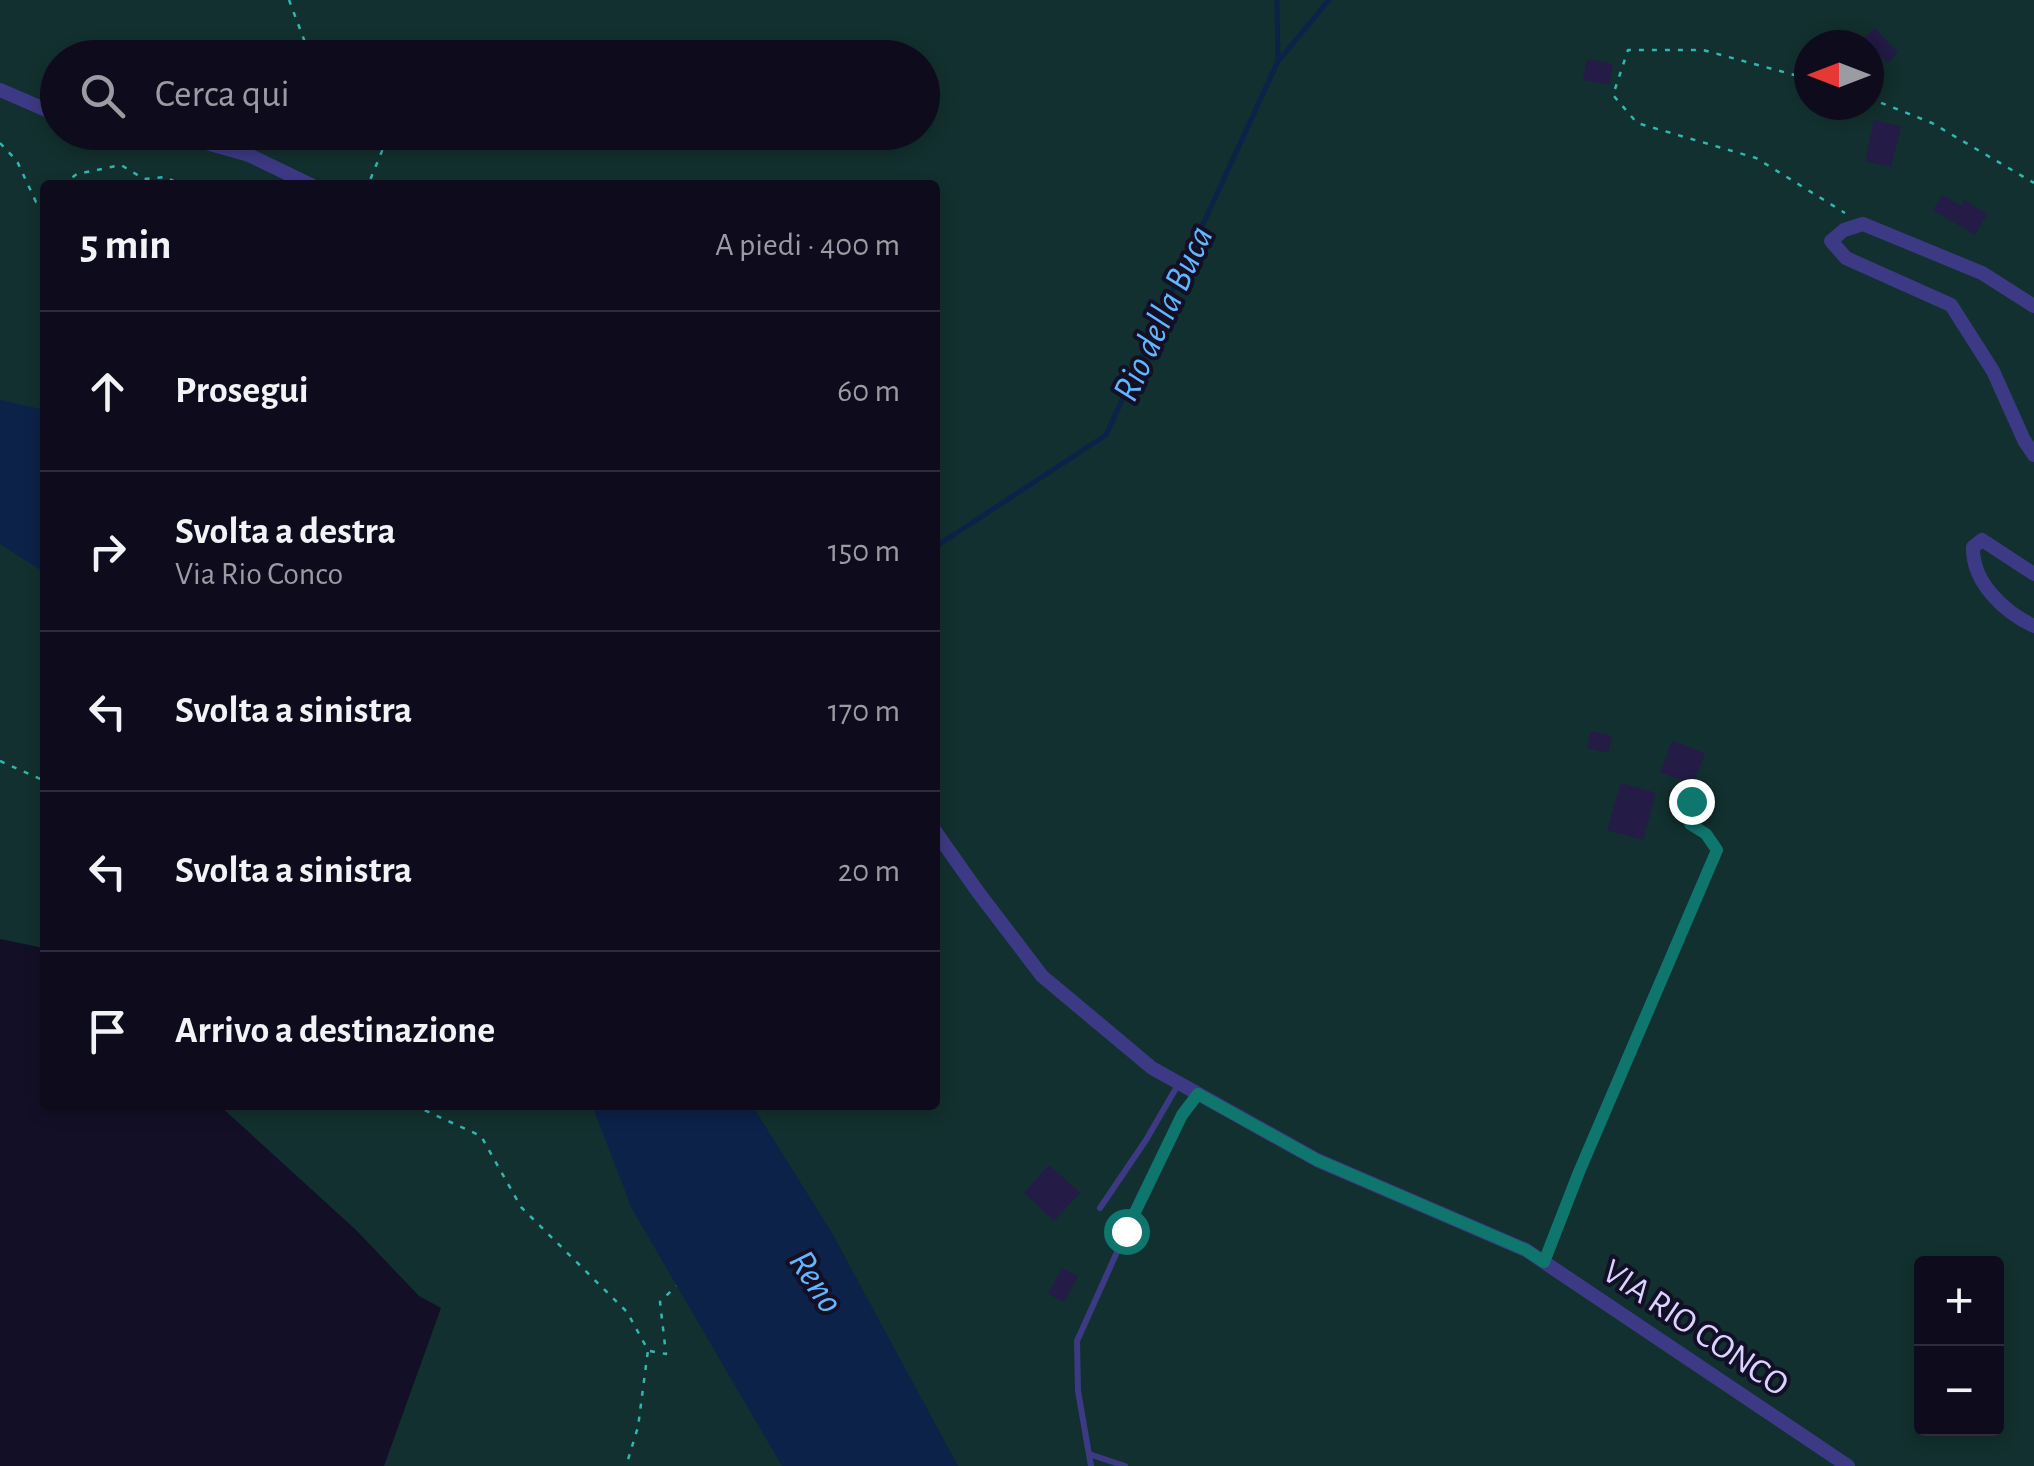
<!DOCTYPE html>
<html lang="it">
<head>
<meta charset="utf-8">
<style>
	:root { --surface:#0e0b1c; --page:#1c1929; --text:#f1f3f6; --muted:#9b9ba3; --line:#2e2b3b }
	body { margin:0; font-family:"Alegreya Sans",sans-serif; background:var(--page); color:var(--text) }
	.controls { position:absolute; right:30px; bottom:30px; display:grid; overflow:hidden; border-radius:10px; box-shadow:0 5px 15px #0003 }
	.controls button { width:90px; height:90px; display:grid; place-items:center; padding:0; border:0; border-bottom:2px solid var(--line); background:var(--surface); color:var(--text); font:50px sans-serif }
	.compass { position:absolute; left:1794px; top:30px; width:90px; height:90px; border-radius:50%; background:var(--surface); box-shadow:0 5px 15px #0003; rotate:270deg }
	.stop { position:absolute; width:30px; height:30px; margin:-22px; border:8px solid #0f766e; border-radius:50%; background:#fff }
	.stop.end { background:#0f766e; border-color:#fff; box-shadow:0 2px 10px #0008 }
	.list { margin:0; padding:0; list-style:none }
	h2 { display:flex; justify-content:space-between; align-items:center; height:130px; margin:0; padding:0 40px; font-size:42px }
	h2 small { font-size:32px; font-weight:400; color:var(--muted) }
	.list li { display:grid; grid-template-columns:65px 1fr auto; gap:30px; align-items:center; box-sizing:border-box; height:160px; padding:0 40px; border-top:2px solid var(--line) }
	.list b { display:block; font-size:38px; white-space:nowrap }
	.list p { margin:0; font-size:32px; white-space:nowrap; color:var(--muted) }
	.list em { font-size:32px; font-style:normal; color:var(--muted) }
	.icon { flex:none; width:55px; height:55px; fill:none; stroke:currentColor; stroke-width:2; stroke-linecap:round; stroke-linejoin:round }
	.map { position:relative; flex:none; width:2034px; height:1466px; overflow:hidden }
	.search { position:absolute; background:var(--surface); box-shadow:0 5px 15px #0003; left:40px; top:40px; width:900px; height:110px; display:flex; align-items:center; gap:25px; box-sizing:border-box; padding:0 35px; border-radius:55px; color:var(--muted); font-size:38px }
	.panel { position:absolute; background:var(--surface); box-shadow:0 5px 15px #0003; left:40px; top:180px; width:900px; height:930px; border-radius:10px }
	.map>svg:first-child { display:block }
</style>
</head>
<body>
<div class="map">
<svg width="2034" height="1466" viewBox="0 0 2034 1466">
	<rect width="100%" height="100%" fill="#130f26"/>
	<!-- green -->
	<path fill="#12302f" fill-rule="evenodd" d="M 0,0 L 2034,0 L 2034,1466 L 384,1466 L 441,1308 L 419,1296 L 356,1230 L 219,1105 L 935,1105 L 935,185 L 45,185 L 45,953 L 39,947 L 0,939 ZM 1809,45 L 1869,45 L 1869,105 L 1809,105 ZM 58,58 L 922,58 L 922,132 L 58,132 ZM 1922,1264 L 1996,1264 L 1996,1428 L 1922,1428 Z"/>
	<!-- water -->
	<g fill="#0c2248">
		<polygon points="0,400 45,410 45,573 0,544"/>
		<polygon points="592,1105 752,1105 832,1233 958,1466 782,1466 632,1209"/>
	</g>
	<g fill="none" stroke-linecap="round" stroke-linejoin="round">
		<!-- stream -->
		<g stroke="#0c2248" stroke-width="5">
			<polyline points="1280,59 1329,0"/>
			<polyline points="935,547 1106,435 1278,61 1277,0"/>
		</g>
	</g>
	<!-- building -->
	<g fill="#241b47">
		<polygon points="1875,28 1898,53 1887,63 1864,38"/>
		<polygon points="1587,59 1613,64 1609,84 1583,80"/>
		<polygon points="1874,120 1901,126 1891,167 1865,161"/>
		<polygon points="1942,195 1961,206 1964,200 1987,214 1975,235 1933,210"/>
		<polygon points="1591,731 1612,736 1608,753 1587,748"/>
		<polygon points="1672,741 1705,753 1693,784 1660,772"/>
		<polygon points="1621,783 1656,793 1643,840 1607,830"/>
		<polygon points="1049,1165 1080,1193 1054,1221 1024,1193"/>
		<polygon points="1062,1268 1078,1276 1064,1302 1048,1294"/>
	</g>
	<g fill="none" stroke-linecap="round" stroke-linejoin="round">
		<!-- path -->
		<g stroke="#2fb8b0" stroke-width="2.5" stroke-dasharray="5 8" stroke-linecap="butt">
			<polyline points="289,0 311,58"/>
			<polyline points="1809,79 1703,50 1628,50 1613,95 1637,123 1756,158 1845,213"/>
			<polyline points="1869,98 1932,123 2034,183"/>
			<polyline points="363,132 382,151 368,185"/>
			<polyline points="0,143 17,161 36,202 45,196"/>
			<polyline points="62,185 77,174 121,165 144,179 165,177 182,185"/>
			<polyline points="0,761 45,781"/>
			<polyline points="413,1105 481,1136 521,1207 627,1312 648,1350 638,1427 626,1466"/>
			<polyline points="650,1351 666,1354 660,1302 676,1286"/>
		</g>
		<!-- lane -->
		<g stroke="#3d3a85" stroke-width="6">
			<polyline points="1100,1208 1146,1140 1179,1083"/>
			<polyline points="1544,1262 1579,1172 1717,850 1706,834 1690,824 1691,801"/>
			<polyline points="1089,1454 1125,1466"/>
			<polyline points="1091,1466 1078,1391 1077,1341 1153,1172 1182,1115 1197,1096"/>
		</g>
		<!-- street -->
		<g stroke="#3d3a85" stroke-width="14">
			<polyline points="0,90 58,115"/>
			<polyline points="168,132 249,155 311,185"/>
			<polyline points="2034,306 1982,273 1863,224 1844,230 1831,241 1846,258 1951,305 1993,371 2024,440 2034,455"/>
			<path d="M 2034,574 L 1982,540 L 1973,547 C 1972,582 2004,612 2034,626"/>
			<polyline points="935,831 978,892 1042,976 1152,1068 1317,1160 1526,1250 1848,1466"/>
		</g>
	</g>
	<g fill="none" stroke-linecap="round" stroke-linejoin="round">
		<!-- route -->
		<polyline stroke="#0f766e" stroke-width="12" points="1126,1231 1182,1115 1198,1094 1317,1160 1526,1250 1544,1262 1579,1172 1717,850 1706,834 1690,824 1691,801"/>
	</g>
	<g text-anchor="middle" stroke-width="8" stroke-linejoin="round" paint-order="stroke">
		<!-- street labels -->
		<g font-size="35" fill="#d9d4ff" stroke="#130f26">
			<text transform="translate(1696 1327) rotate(34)" y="12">VIA RIO CONCO</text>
		</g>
		<!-- water labels -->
		<g font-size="38" font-style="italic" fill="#62b6ff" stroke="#130f26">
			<text transform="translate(1162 313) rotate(-65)" y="13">Rio della Buca</text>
			<text transform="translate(817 1281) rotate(57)" y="13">Reno</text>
		</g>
	</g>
</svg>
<div class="controls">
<button>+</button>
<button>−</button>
</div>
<svg class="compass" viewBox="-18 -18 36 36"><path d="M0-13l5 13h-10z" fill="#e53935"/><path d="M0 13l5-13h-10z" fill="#9b9ba3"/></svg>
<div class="stop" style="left:1126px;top:1231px"></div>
<div class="stop end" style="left:1691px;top:801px"></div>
<div class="search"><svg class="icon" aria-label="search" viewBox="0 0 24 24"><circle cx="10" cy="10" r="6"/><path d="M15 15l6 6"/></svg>Cerca qui</div>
<section class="panel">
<h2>5 min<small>A piedi · 400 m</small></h2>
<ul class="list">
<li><svg class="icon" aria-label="ahead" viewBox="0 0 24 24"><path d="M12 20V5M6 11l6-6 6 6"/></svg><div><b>Prosegui</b></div><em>60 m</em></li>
<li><svg class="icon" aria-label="right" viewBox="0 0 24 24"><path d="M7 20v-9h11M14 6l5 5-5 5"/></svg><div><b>Svolta a destra</b><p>Via Rio Conco</p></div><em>150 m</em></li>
<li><svg class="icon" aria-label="left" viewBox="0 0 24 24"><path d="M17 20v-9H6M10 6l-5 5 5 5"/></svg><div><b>Svolta a sinistra</b></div><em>170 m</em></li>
<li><svg class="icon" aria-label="left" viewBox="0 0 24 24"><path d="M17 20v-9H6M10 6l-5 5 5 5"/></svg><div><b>Svolta a sinistra</b></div><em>20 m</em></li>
<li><svg class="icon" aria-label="arrive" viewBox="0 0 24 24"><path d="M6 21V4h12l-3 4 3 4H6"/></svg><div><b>Arrivo a destinazione</b></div></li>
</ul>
</section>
</div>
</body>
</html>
